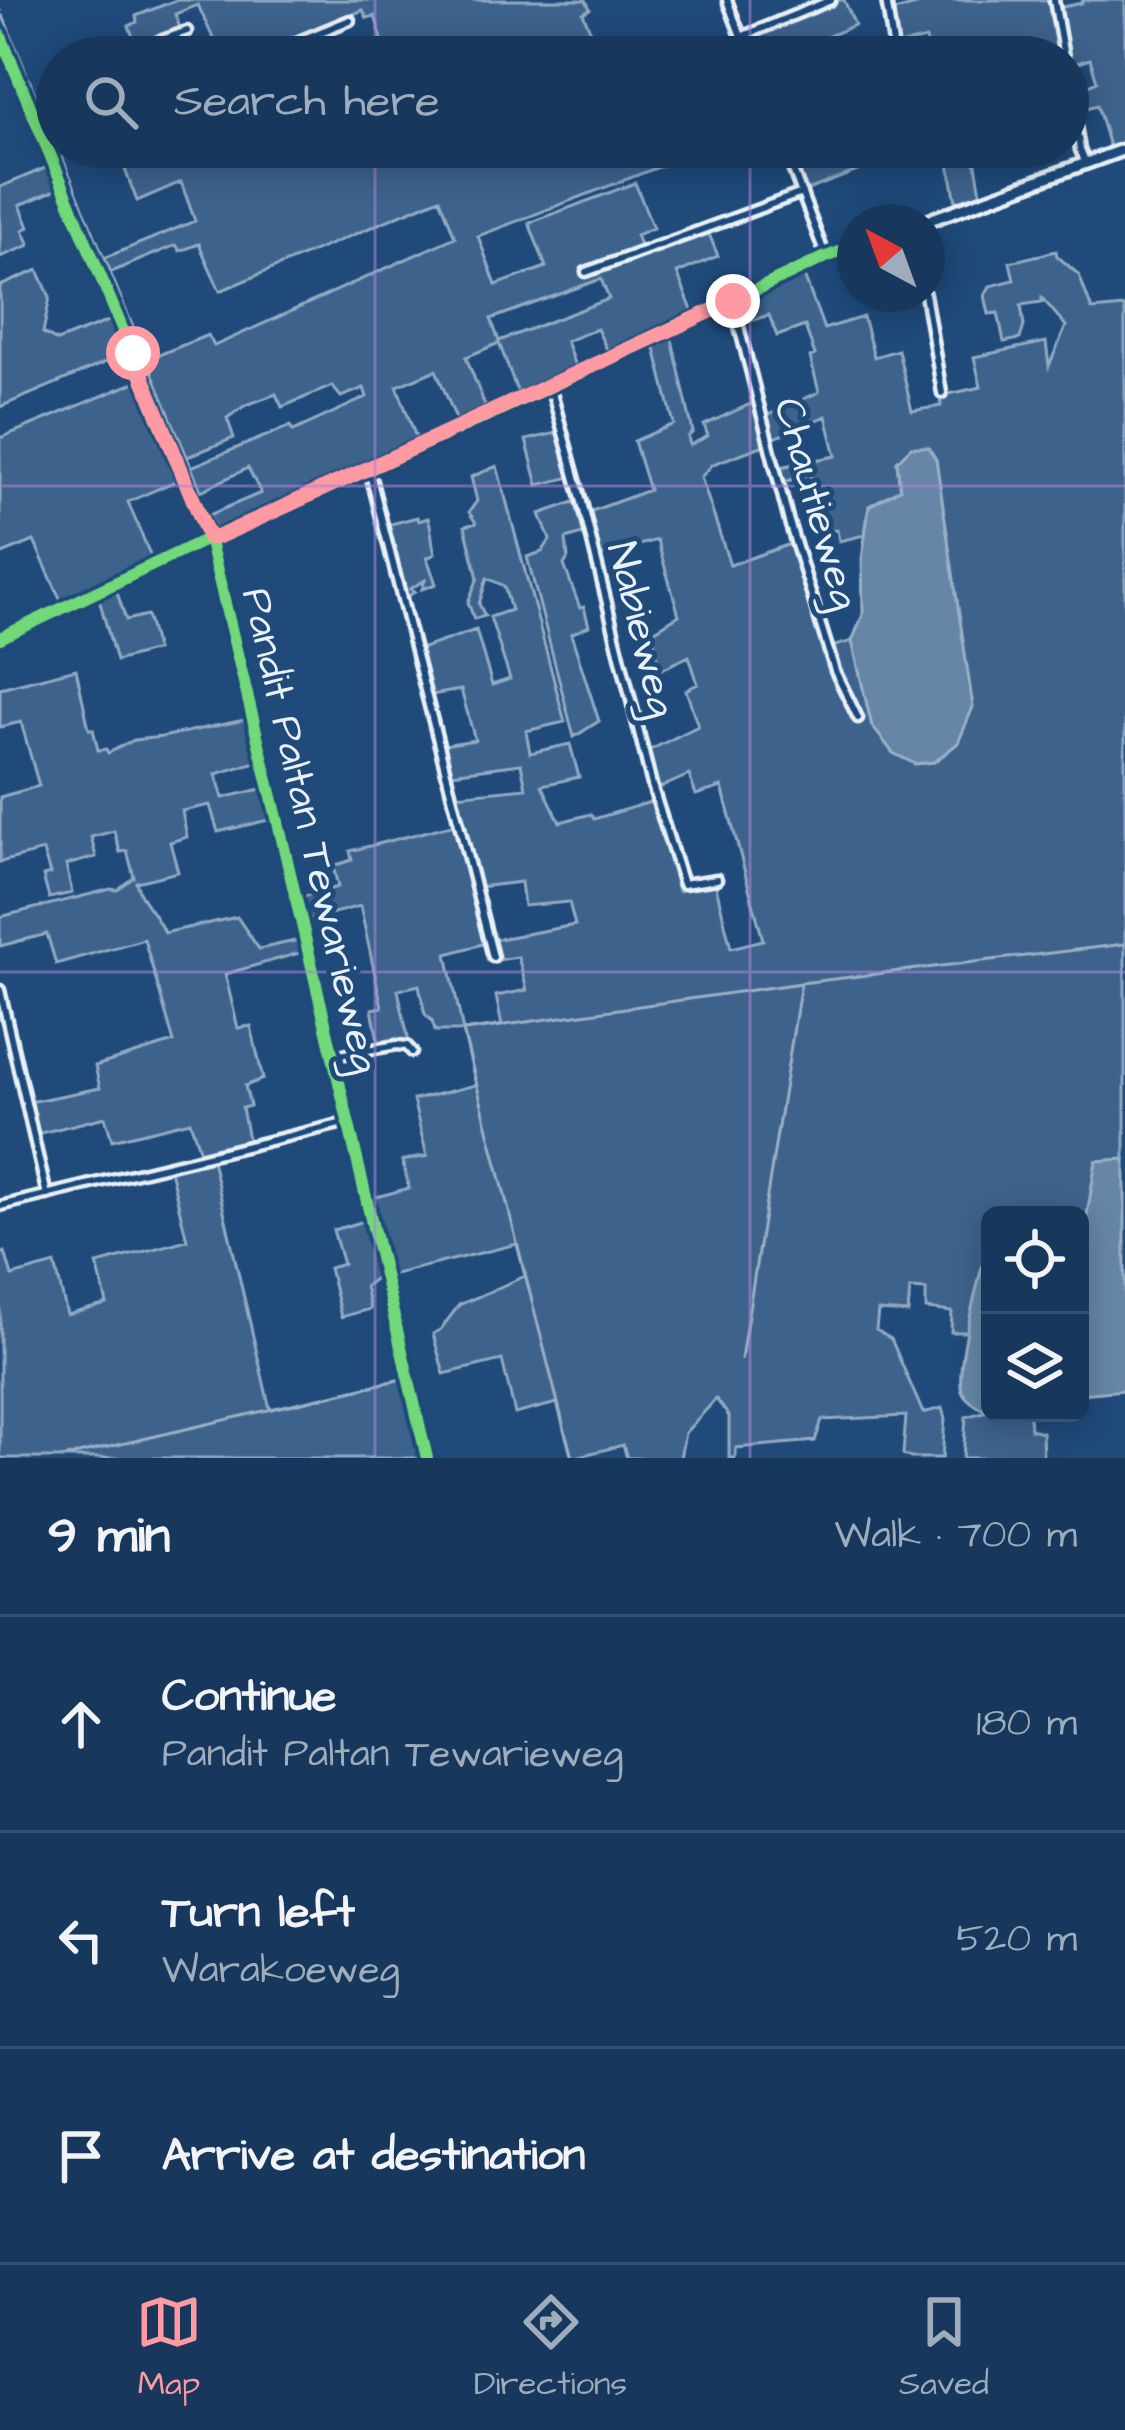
<!DOCTYPE html>
<html lang="en">
<head>
<meta charset="utf-8">
<style>
	:root { --surface:#17385c; --page:#244365; --text:#f1f3f6; --muted:#9eacbb; --line:#365272; --accent:#ff9aa2 }
	body { margin:0; font-family:"Architects Daughter",sans-serif; background:var(--page); color:var(--text) }
	.controls { position:absolute; right:36px; bottom:36px; display:grid; overflow:hidden; border-radius:18px; box-shadow:0 6px 30px #0003 }
	.controls button { width:108px; height:108px; display:grid; place-items:center; padding:0; border:0; border-bottom:3px solid var(--line); background:var(--surface); color:var(--text); font:60px sans-serif }
	.compass { position:absolute; left:837px; top:204px; width:108px; height:108px; border-radius:50%; background:var(--surface); box-shadow:0 6px 30px #0003; rotate:319deg }
	.stop { position:absolute; width:36px; height:36px; margin:-27px; border:9px solid #ff9aa2; border-radius:50%; background:#fff }
	.stop.end { background:#ff9aa2; border-color:#fff; box-shadow:0 3px 12px #0008 }
	.list { margin:0; padding:0; list-style:none }
	h2 { display:flex; justify-content:space-between; align-items:center; height:156px; margin:0; padding:0 48px; font-size:51px }
	h2 small { font-size:39px; font-weight:400; color:var(--muted) }
	.list li { display:grid; grid-template-columns:78px 1fr auto; gap:36px; align-items:center; box-sizing:border-box; height:216px; padding:0 48px; border-top:3px solid var(--line) }
	.list b { display:block; font-size:45px; white-space:nowrap }
	.list p { margin:0; font-size:39px; white-space:nowrap; color:var(--muted) }
	.list em { font-size:39px; font-style:normal; color:var(--muted) }
	.icon { flex:none; width:66px; height:66px; fill:none; stroke:currentColor; stroke-width:2; stroke-linecap:round; stroke-linejoin:round }
	.map { position:relative; flex:none; width:1125px; height:1458px; overflow:hidden }
	.search { position:absolute; background:var(--surface); box-shadow:0 6px 30px #0003; left:36px; right:36px; top:36px; height:132px; display:flex; align-items:center; gap:30px; box-sizing:border-box; padding:0 42px; border-radius:66px; color:var(--muted); font-size:45px }
	.sheet { height:804px; background:var(--surface) }
	nav { display:flex; justify-content:space-around; align-items:center; box-sizing:border-box; height:168px; border-top:3px solid var(--line); background:var(--surface); font-size:33px; color:var(--muted) }
	nav a { display:grid; justify-items:center; gap:6px }
	nav .on { color:var(--accent) }
	.map>svg:first-child { display:block }
</style>
</head>
<body>
<div class="map">
<svg width="1125" height="1458" viewBox="0 0 1125 1458">
	<rect width="100%" height="100%" fill="#1f4a7a"/>
	<filter id="ink" filterUnits="userSpaceOnUse"><feTurbulence type="fractalNoise" baseFrequency=".00833" numOctaves="2"/><feDisplacementMap in="SourceGraphic" scale="24" xChannelSelector="R" yChannelSelector="G"/><feConvolveMatrix kernelMatrix="1 2 1 2 8 2 1 2 1" color-interpolation-filters="sRGB"/></filter>
	<g filter="url(#ink)">
		<!-- green -->
		<g fill="#3c628c" stroke="#92aac2" stroke-width="3" fill-rule="evenodd">
			<polygon points="176,0 586,0 590,9 583,13 601,57 272,57 331,32 342,56 382,39 375,16 367,18 363,10 251,57 196,57 217,47 198,5 175,14 181,31 137,48 129,26 137,22 136,16"/>
			<polygon points="840,0 844,0 855,25 779,57 753,57 744,39"/>
			<polygon points="920,0 1052,0 1062,57 930,57 926,39 896,46 890,12 920,4"/>
			<polygon points="1083,0 1125,0 1125,145 1110,150 1097,105 1076,111 1073,93 1097,81 1090,59 1068,66 1058,8 1082,3"/>
			<path d="M 127,147 L 711,147 L 478,236 L 496,285 L 546,267 L 529,223 L 635,183 L 653,228 L 636,235 L 641,247 L 645,246 L 649,255 L 709,234 L 718,256 L 677,273 L 694,315 L 609,354 L 597,329 L 566,341 L 576,369 L 519,396 L 499,343 L 466,357 L 487,411 L 458,424 L 436,370 L 397,386 L 418,443 L 222,532 L 216,531 L 209,515 L 261,493 L 248,468 L 201,491 L 191,467 L 290,426 L 293,431 L 367,397 L 364,388 L 341,397 L 332,386 L 282,407 L 276,394 L 246,405 L 227,418 L 234,438 L 187,457 L 146,360 L 208,335 L 214,346 L 455,237 L 440,198 L 220,291 L 199,244 L 180,251 L 176,245 L 111,272 L 104,258 L 195,221 L 181,182 L 137,201 L 118,151 ZM 601,279 L 609,299 L 499,341 L 491,319 Z"/>
			<polygon points="788,147 920,147 805,191"/>
			<polygon points="946,147 1019,147 975,159 981,193 956,202"/>
			<polygon points="50,166 60,188 20,205 29,227 23,230 30,245 0,257 0,187"/>
			<polygon points="1056,251 1057,256 1079,275 1092,310 1125,307 1125,1159 1096,1161 1082,1257 1080,1215 990,1215 990,1266 982,1267 967,1332 951,1332 952,1312 926,1309 926,1290 910,1289 908,1313 878,1311 876,1330 891,1339 923,1413 942,1408 945,1419 942,1458 911,1458 903,1454 906,1416 822,1420 815,1441 736,1448 735,1458 729,1458 729,1416 716,1399 685,1433 680,1458 627,1458 623,1445 572,1458 557,1403 515,1414 502,1360 444,1374 433,1334 441,1329 459,1305 525,1276 517,1244 387,1276 369,1199 409,1188 402,1161 427,1156 413,1100 476,1085 463,1031 435,1031 432,1021 425,1014 419,985 398,990 409,1042 379,1045 372,1009 382,1007 360,906 307,920 301,897 338,887 333,866 352,860 350,851 455,824 486,943 447,954 463,1031 502,1026 496,996 527,990 518,957 497,960 493,940 575,925 569,902 524,906 521,882 478,887 455,795 526,788 521,764 451,773 443,745 475,740 461,690 431,695 420,649 476,630 492,685 510,679 490,617 511,610 504,586 487,578 479,604 485,616 474,619 468,602 478,578 465,526 476,523 469,512 477,501 471,477 497,466 565,722 526,731 530,753 570,744 579,777 542,785 560,822 591,814 594,819 654,801 678,891 715,882 731,948 763,940 722,787 696,795 689,775 657,789 646,752 698,726 686,690 698,684 689,656 660,670 652,632 679,615 657,540 600,556 589,512 649,490 634,441 674,424 654,344 671,335 693,432 688,437 690,445 708,436 704,425 755,402 767,444 713,464 701,477 730,565 793,543 831,673 856,720 861,717 836,670 831,647 852,641 872,726 915,764 934,762 958,743 897,461 900,489 869,506 865,535 839,541 837,530 830,531 827,516 821,516 810,474 784,482 780,467 836,456 826,416 772,439 766,416 819,392 810,357 815,355 805,326 777,336 769,315 742,324 737,303 803,273 824,329 863,317 874,357 898,350 912,411 941,406 940,396 981,387 974,357 1046,342 1049,366 1066,326 1042,298 1042,302 1021,305 1024,326 1020,339 1004,342 998,313 989,314 985,295 990,286 1014,280 1010,262"/>
			<polygon points="38,270 50,297 43,333 57,341 114,319 128,353 0,407 0,286"/>
			<polygon points="138,381 180,479 128,502 153,562 63,605 34,541 0,555 0,438"/>
			<polygon points="560,432 571,477 538,485 526,440"/>
			<polygon points="577,501 586,533 566,539 568,558 564,565 580,608 584,607 589,626 571,634 599,721 574,737 527,557 542,552 550,540 540,514"/>
			<path d="M 417,517 L 419,521 L 428,518 C 433,532 431,541 435,554 L 427,558 L 436,584 L 422,589 L 425,580 L 410,589 L 415,592 L 406,597 L 387,525 Z"/>
			<polygon points="115,586 126,620 147,615 156,650 116,661 98,595"/>
			<path d="M 76,669 L 89,729 L 93,729 L 98,750 L 106,749 L 108,753 L 134,740 L 162,737 L 249,719 L 259,761 L 216,774 L 223,798 L 265,788 L 273,819 L 218,832 L 210,805 L 182,811 L 187,837 L 170,842 L 178,872 L 136,882 C 141,903 157,914 164,933 L 237,917 L 259,949 L 299,940 L 303,952 L 225,974 L 238,1028 L 251,1026 L 263,1079 L 245,1086 L 250,1106 L 242,1108 L 249,1144 L 201,1155 L 190,1121 L 112,1140 L 105,1117 L 37,1134 L 29,1102 L 100,1088 L 95,1066 L 174,1042 L 144,939 L 56,964 L 47,934 L 0,946 L 0,917 L 111,889 L 117,890 L 134,877 L 127,851 L 120,852 L 114,831 L 91,837 L 96,857 L 66,865 L 72,893 L 49,898 L 43,876 L 50,874 L 43,851 L 0,862 L 0,797 L 39,786 L 21,722 L 0,727 L 0,688 Z"/>
			<polygon points="212,1160 270,1409 402,1379 423,1458 0,1458 0,1254 5,1252 12,1276 55,1264 67,1315 107,1304 97,1264 187,1240 170,1170"/>
			<polygon points="364,1221 378,1276 365,1286 370,1309 341,1317 329,1268 343,1264 333,1230"/>
			<polygon points="990,1410 990,1413 1029,1413 1030,1429 1042,1432 1043,1458 963,1458 966,1417"/>
		</g>
		<!-- water -->
		<g fill="#6685a7" stroke="#9ab0c7" stroke-width="3">
			<polygon points="911,447 928,447 936,459 973,707 958,743 934,762 915,764 893,753 872,726 852,641 863,614 862,559 869,506 900,489 897,461"/>
			<polygon points="1125,1159 1125,1390 1080,1394 1080,1257 1096,1161"/>
			<path d="M 982,1266 L 990,1266 L 990,1410 L 986,1411 C 978,1407 968,1401 963,1393 C 953,1376 977,1289 982,1266 Z"/>
		</g>
		<g fill="none" stroke-linecap="round" stroke-linejoin="round">
			<!-- stream -->
			<g stroke="#9ab0c7" stroke-width="3">
				<polyline points="0,9 1,11"/>
				<polyline points="3,16 36,96"/>
				<polyline points="41,106 53,135"/>
				<polyline points="58,147 201,491"/>
				<polyline points="741,1359 801,983"/>
				<polyline points="61,1458 402,1379"/>
				<polyline points="572,1458 463,1031 801,983 1125,944"/>
			</g>
			<!-- street casing -->
			<g stroke="#e8f1f8" stroke-width="15">
				<g id="street">
					<polyline points="727,0 749,57"/>
					<polyline points="886,0 895,57"/>
					<polyline points="1054,0 1064,57"/>
					<polyline points="0,34 209,538 278,822 427,1458"/>
					<polyline points="741,37 831,0"/>
					<polyline points="130,57 154,43 187,31"/>
					<polyline points="260,57 350,20"/>
					<polyline points="1068,77 1080,150 1085,161"/>
					<polyline points="30,105 57,93"/>
					<polyline points="784,147 826,257"/>
					<polyline points="586,272 802,193"/>
					<polyline points="925,294 942,393"/>
					<polyline points="733,303 789,522 835,671 858,718"/>
					<polyline points="550,386 581,498 652,785 683,884 717,879"/>
					<polyline points="369,470 493,957"/>
					<polyline points="0,990 47,1195"/>
					<polyline points="333,1056 397,1045 407,1046 412,1052"/>
					<polyline points="0,1206 348,1122"/>
				</g>
			</g>
			<!-- secondary casing -->
			<g stroke="#e8f1f8" stroke-width="18">
				<g id="secondary">
					<polyline points="924,222 1125,149"/>
					<polyline points="0,638 209,538 218,537 512,404 826,257 855,246"/>
				</g>
			</g>
			<!-- street -->
			<use href="#street" stroke="#1f4a7a" stroke-width="6"/>
			<!-- secondary -->
			<use href="#secondary" stroke="#1f4a7a" stroke-width="9"/>
			<!-- cycleway casing -->
			<g stroke="#1f4a7a" stroke-width="20">
				<g id="cycleway">
					<polyline points="0,34 209,538 278,822 427,1458"/>
					<polyline points="0,638 209,538 218,537 512,404 826,257 855,246"/>
				</g>
			</g>
			<!-- cycleway -->
			<use href="#cycleway" stroke="#71d979" stroke-width="12"/>
		</g>
	</g>
	<g fill="none" stroke-linecap="round" stroke-linejoin="round" filter="url(#ink)">
		<!-- route -->
		<polyline stroke="#ff9aa2" stroke-width="15" points="133,353 209,538 218,537 733,301"/>
	</g>
	<!-- grid -->
	<path fill="none" stroke="#ac85d9" stroke-width="3" stroke-opacity="0.55" d="M 375,0 L 375,57M 750,0 L 750,57M 375,147 L 375,1458M 750,147 L 750,1458M 0,486 L 1125,486M 0,972 L 1125,972"/>
	<g text-anchor="middle" stroke-width="10" stroke-linejoin="round" paint-order="stroke">
		<!-- street labels -->
		<g font-size="42" fill="#e8f1f8" stroke="#1f4a7a">
			<text transform="translate(819 503) rotate(74)" y="15">Chautieweg</text>
			<text transform="translate(644 629) rotate(76)" y="15">Nabieweg</text>
			<text transform="translate(313 830) rotate(77)" y="15">Pandit Paltan Tewarieweg</text>
		</g>
	</g>
</svg>
<div class="controls">
<button><svg class="icon" aria-label="locate" viewBox="0 0 24 24"><circle cx="12" cy="12" r="6"/><path d="M12 2v4M12 18v4M2 12h4M18 12h4"/></svg></button>
<button><svg class="icon" aria-label="layers" viewBox="0 0 24 24"><path d="M12 4l9 5-9 5-9-5zM3 14l9 5 9-5"/></svg></button>
</div>
<svg class="compass" viewBox="-18 -18 36 36"><path d="M0-13l5 13h-10z" fill="#e53935"/><path d="M0 13l5-13h-10z" fill="#9eacbb"/></svg>
<div class="stop" style="left:133px;top:353px"></div>
<div class="stop end" style="left:733px;top:301px"></div>
<div class="search"><svg class="icon" aria-label="search" viewBox="0 0 24 24"><circle cx="10" cy="10" r="6"/><path d="M15 15l6 6"/></svg>Search here</div>
</div>
<section class="sheet">
<h2>9 min<small>Walk · 700 m</small></h2>
<ul class="list">
<li><svg class="icon" aria-label="ahead" viewBox="0 0 24 24"><path d="M12 20V5M6 11l6-6 6 6"/></svg><div><b>Continue</b><p>Pandit Paltan Tewarieweg</p></div><em>180 m</em></li>
<li><svg class="icon" aria-label="left" viewBox="0 0 24 24"><path d="M17 20v-9H6M10 6l-5 5 5 5"/></svg><div><b>Turn left</b><p>Warakoeweg</p></div><em>520 m</em></li>
<li><svg class="icon" aria-label="arrive" viewBox="0 0 24 24"><path d="M6 21V4h12l-3 4 3 4H6"/></svg><div><b>Arrive at destination</b></div></li>
</ul>
</section>
<nav>
<a class="on"><svg class="icon" aria-label="map" viewBox="0 0 24 24"><path d="M3 6l6-2 6 2 6-2v14l-6 2-6-2-6 2zM9 4v14M15 6v14"/></svg>Map</a>
<a><svg class="icon" aria-label="directions" viewBox="0 0 24 24"><path d="M12 3l9 9-9 9-9-9zM9 14v-3h6M13 9l2 2-2 2"/></svg>Directions</a>
<a><svg class="icon" aria-label="saved" viewBox="0 0 24 24"><path d="M7 4h10v16l-5-4-5 4z"/></svg>Saved</a>
</nav>
</body>
</html>
